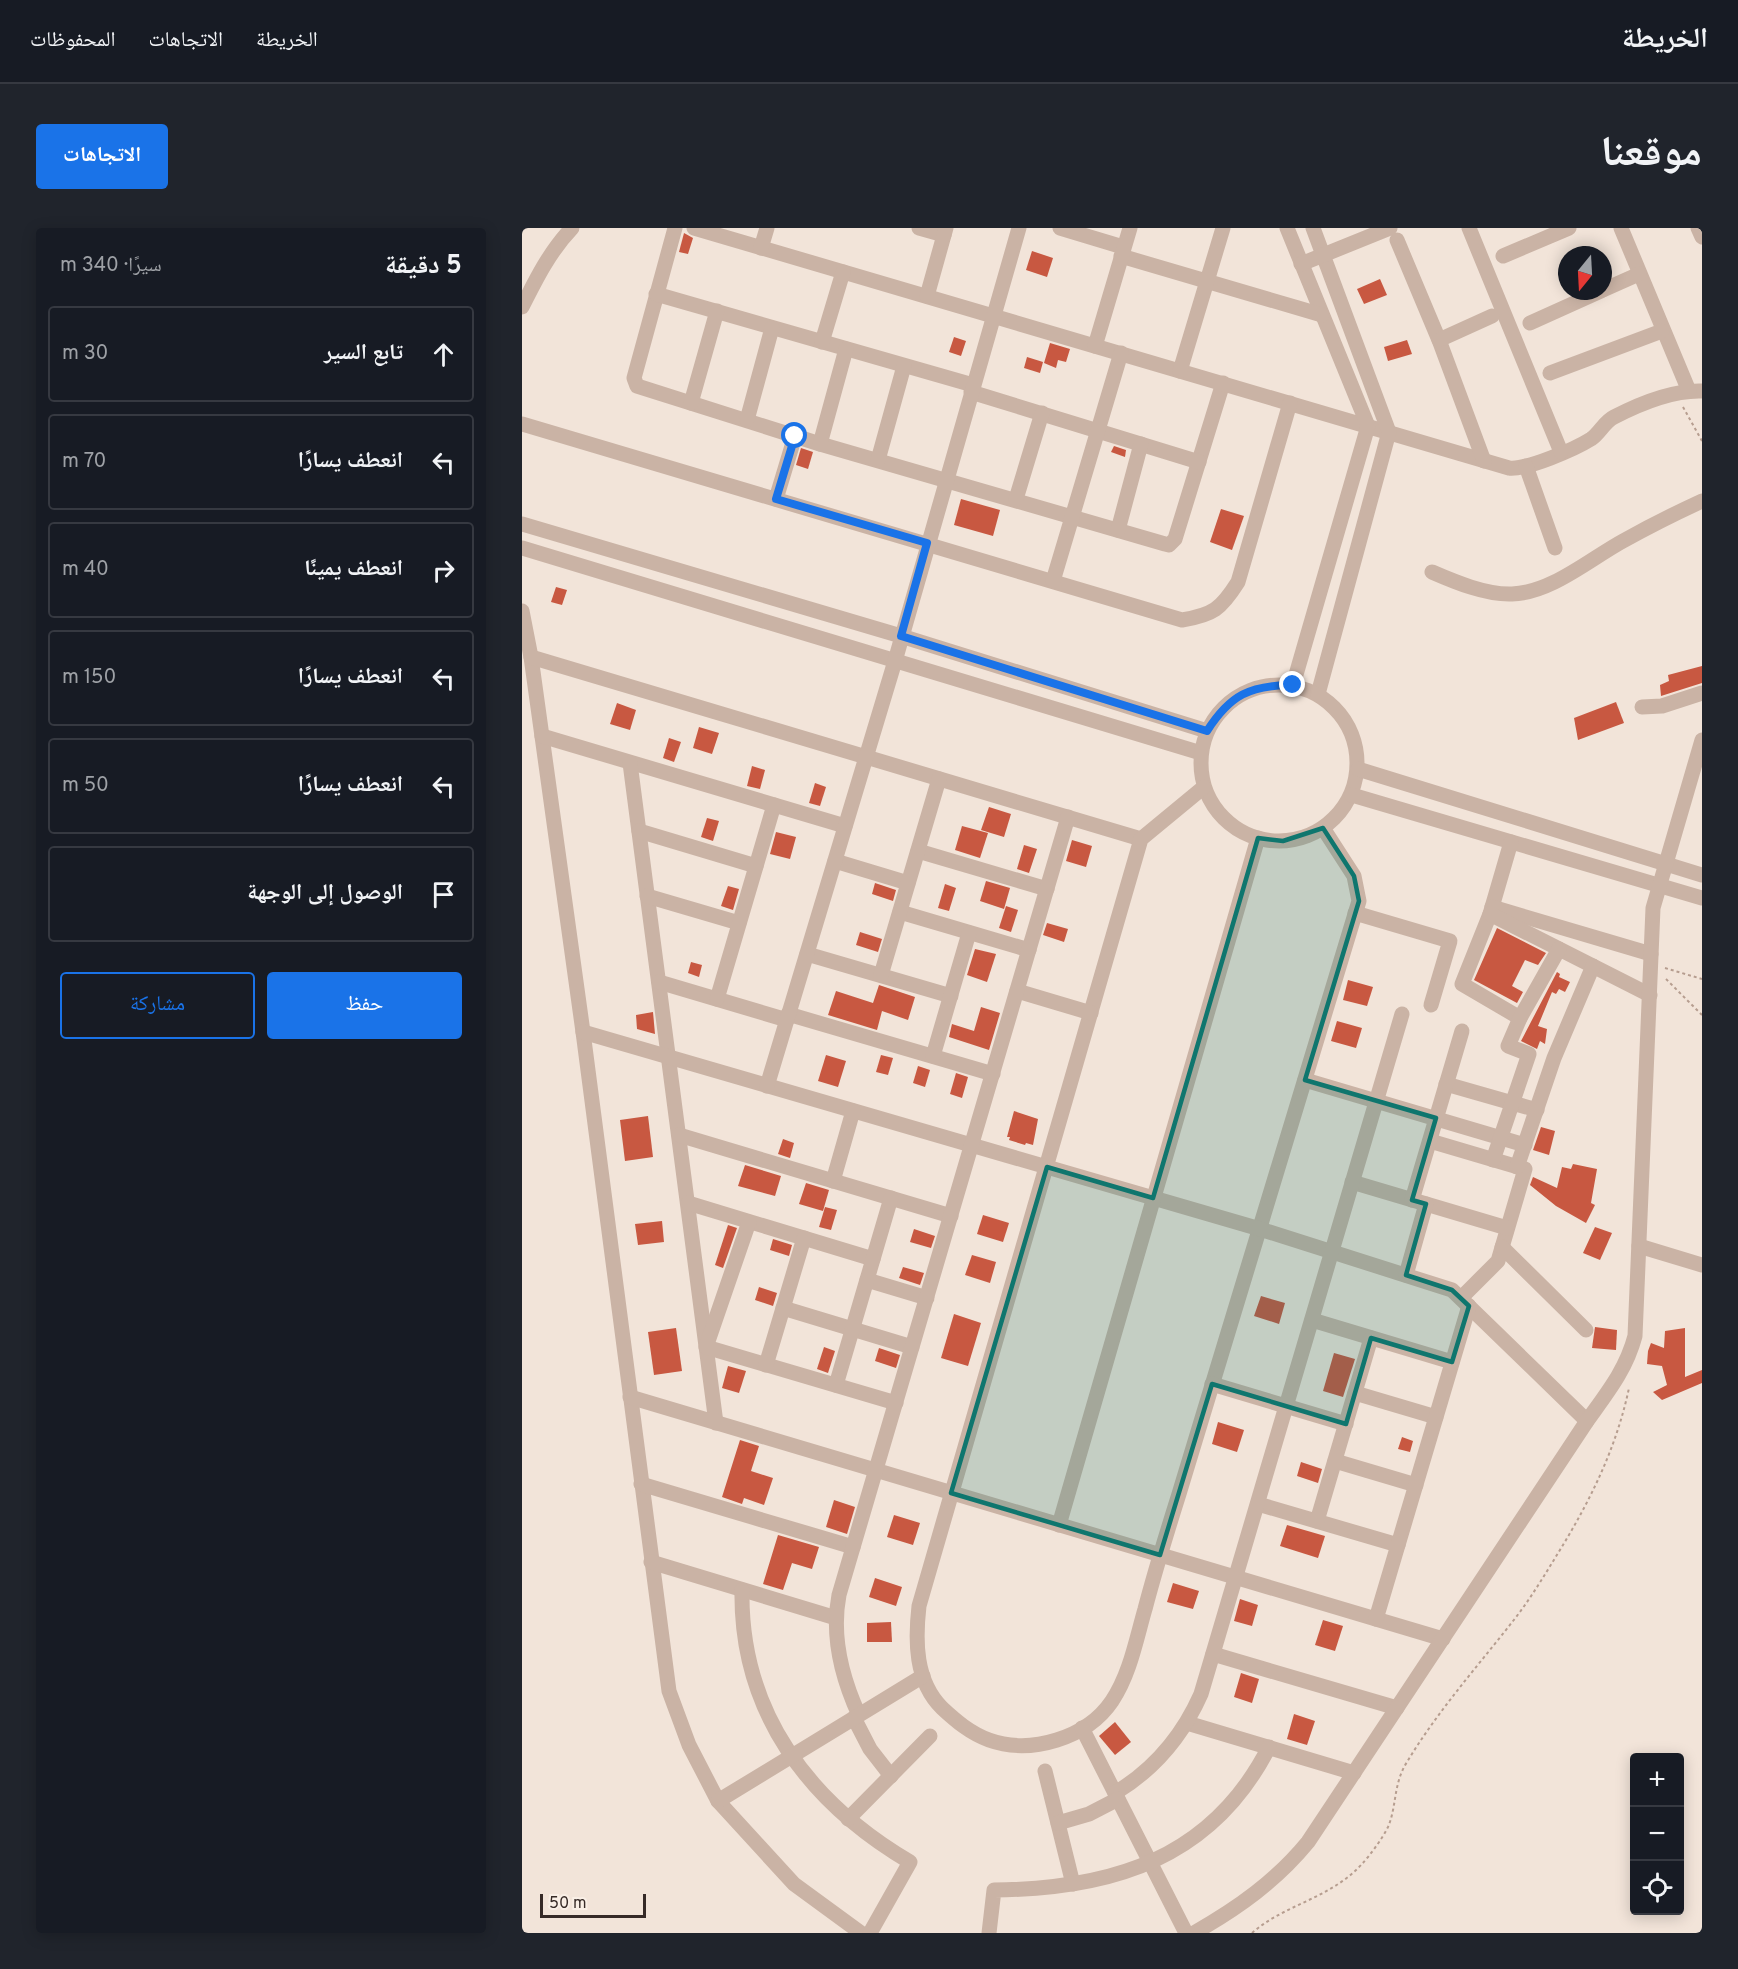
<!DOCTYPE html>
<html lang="ar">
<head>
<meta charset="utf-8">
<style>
	:root { --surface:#171b24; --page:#20242c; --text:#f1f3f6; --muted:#9ea1a6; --line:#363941; --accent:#1a73e8 }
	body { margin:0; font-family:Overpass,"Noto Naskh Arabic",sans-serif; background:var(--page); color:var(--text); direction:rtl }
	.controls { position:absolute; right:18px; bottom:18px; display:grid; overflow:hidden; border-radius:6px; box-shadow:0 3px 15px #0003 }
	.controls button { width:54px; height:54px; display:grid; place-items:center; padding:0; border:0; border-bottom:2px solid var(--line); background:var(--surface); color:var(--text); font:30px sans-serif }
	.compass { position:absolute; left:1036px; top:18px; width:54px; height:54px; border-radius:50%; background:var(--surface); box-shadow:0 3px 15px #0003; rotate:198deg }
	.scale { position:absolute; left:18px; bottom:15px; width:106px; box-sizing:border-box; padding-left:6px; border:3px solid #362a27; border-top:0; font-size:16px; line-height:21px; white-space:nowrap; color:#362a27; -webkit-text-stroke:4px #f9efe6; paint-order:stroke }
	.stop { position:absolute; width:18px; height:18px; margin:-14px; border:4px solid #1a73e8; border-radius:50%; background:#fff }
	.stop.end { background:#1a73e8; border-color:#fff; box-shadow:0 2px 6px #0008 }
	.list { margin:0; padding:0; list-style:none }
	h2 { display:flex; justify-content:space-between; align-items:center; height:78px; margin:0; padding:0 24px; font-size:26px }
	h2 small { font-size:20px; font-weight:400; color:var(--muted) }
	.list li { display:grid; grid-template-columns:39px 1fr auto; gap:18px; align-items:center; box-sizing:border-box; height:96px; margin:0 12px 12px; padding:0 12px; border:2px solid var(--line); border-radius:6px }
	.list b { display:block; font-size:22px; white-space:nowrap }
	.list em { font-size:20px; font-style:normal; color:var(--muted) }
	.actions { display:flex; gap:12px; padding:18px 24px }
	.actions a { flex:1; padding:14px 0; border:2px solid var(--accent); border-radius:6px; text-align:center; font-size:21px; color:var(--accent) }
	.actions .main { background:var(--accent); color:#fff }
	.icon { flex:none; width:33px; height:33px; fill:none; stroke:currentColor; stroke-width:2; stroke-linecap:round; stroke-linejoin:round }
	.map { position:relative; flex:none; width:1180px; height:1705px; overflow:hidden; direction:ltr; border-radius:6px }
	header { display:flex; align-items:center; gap:36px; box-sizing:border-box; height:84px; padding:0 30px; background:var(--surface); border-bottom:2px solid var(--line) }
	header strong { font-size:28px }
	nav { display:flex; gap:33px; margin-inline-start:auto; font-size:21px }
	.intro { display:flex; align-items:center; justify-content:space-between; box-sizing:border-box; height:144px; padding:0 36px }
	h1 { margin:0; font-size:42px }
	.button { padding:15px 27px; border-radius:6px; background:var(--accent); color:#fff; font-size:21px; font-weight:700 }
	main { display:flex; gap:36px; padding:0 36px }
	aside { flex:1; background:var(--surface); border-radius:6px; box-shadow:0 3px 15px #0003 }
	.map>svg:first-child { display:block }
</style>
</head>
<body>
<header>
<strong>الخريطة</strong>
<nav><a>الخريطة</a><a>الاتجاهات</a><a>المحفوظات</a></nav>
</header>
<div class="intro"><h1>موقعنا</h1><a class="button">الاتجاهات</a></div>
<main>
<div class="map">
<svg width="1180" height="1705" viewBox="0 0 1180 1705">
	<rect width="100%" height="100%" fill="#f2e4d9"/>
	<!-- building -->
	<g fill="#c85841">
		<polygon points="162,5 171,10 166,26 157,24"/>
		<polygon points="510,23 531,30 525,49 504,42"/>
		<polygon points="858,51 865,67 842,76 835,61"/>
		<polygon points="432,109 444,113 439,128 427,124"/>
		<polygon points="885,112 890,126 866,133 862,119"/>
		<polygon points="528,115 548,121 544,134 536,132 534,140 522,135"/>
		<polygon points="505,129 521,134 518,145 502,140"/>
		<polygon points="592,218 604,222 603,229 589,224"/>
		<polygon points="279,220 291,224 286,241 274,237"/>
		<polygon points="439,271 478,282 471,308 432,297"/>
		<polygon points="699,281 722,288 710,322 688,314"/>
		<polygon points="34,359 45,362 40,377 29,374"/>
		<polygon points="1180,438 1180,455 1139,468 1138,457 1147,453 1146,447"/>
		<polygon points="1094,474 1102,495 1056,512 1052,490"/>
		<polygon points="95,475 114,482 108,502 88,496"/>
		<polygon points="177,499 197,505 190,526 171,520"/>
		<polygon points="147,510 159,514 152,534 141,530"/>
		<polygon points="230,538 243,542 238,561 225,558"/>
		<polygon points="293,555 304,559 298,578 287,575"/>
		<polygon points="467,579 489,586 482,609 459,602"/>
		<polygon points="185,590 197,593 191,613 179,609"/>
		<polygon points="440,598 466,605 458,630 433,622"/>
		<polygon points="254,604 274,609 268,631 248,626"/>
		<polygon points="550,612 570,618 564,639 544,633"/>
		<polygon points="502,617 515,621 507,645 495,641"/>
		<polygon points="464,653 488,660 482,681 458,673"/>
		<polygon points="353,655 374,662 371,673 350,666"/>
		<polygon points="423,656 434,660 427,683 416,680"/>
		<polygon points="206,658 217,661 211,682 199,678"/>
		<polygon points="484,678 496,682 489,704 477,700"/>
		<polygon points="525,695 546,701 542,714 521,707"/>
		<polygon points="975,700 1024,725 1016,737 1003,732 990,758 1001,764 995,775 952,752"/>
		<polygon points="338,704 360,711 356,724 334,717"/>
		<polygon points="453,721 474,726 465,754 445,747"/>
		<polygon points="169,734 180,737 177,749 166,745"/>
		<polygon points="1035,744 1038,746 1037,749 1048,754 1043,764 1037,761 1034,766 1030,764 1016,798 1025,801 1023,816 1018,813 1015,821 999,813"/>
		<polygon points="826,752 851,759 845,778 821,772"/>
		<polygon points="357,757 393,769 386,792 360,783 355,802 306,787 314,763 351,775"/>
		<polygon points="459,779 478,785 467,822 427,809 430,796 452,803"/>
		<polygon points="131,784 133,806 115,801 114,787"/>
		<polygon points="815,793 840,800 834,820 809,813"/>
		<polygon points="304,827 324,833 316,859 296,853"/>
		<polygon points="359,827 371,830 366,847 354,844"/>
		<polygon points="396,838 408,842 403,859 391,855"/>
		<polygon points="434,845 446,849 440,870 428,866"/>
		<polygon points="492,883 516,891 511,917 504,915 503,917 487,912 488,909 485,909"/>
		<polygon points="126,888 131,929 103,933 98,892"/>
		<polygon points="1019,899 1033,903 1027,927 1011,922"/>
		<polygon points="261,911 272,915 268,930 256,926"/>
		<polygon points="1051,936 1075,941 1069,975 1073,977 1064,995 1034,978 1008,957 1011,949 1035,960 1040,939 1049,941"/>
		<polygon points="223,937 259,948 253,968 216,958"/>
		<polygon points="284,955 307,962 301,983 277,976"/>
		<polygon points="303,979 315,982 309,1002 297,999"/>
		<polygon points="461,987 487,995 481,1014 455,1006"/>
		<polygon points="140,993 142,1014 116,1017 113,996"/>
		<polygon points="206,997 215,1000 201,1040 193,1037"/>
		<polygon points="1073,999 1090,1005 1078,1032 1061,1025"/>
		<polygon points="392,1001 413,1008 409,1020 388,1014"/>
		<polygon points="251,1011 270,1017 267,1028 248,1022"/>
		<polygon points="450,1027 474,1034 468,1055 443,1047"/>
		<polygon points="381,1039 402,1045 398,1057 377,1050"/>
		<polygon points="237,1059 255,1065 251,1078 233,1072"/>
		<polygon points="739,1068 763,1075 757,1096 732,1088"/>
		<polygon points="432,1086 459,1095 446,1138 419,1130"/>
		<polygon points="1073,1099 1095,1102 1094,1122 1070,1120"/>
		<polygon points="154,1100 160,1143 132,1147 126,1104"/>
		<polygon points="1163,1100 1163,1149 1180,1142 1180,1155 1140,1172 1131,1164 1145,1157 1140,1138 1125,1136 1126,1123 1129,1115 1142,1120 1143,1103"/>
		<polygon points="302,1119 313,1123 306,1145 295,1141"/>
		<polygon points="357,1120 378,1127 374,1140 353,1133"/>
		<polygon points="812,1125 833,1131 821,1169 801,1163"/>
		<polygon points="206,1138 224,1143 217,1165 200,1160"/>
		<polygon points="696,1194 722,1202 715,1224 690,1216"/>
		<polygon points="880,1209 891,1213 888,1224 876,1221"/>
		<polygon points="218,1212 237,1218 229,1243 251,1250 242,1277 222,1270 220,1276 200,1269"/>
		<polygon points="779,1234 800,1241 796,1255 775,1248"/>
		<polygon points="312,1272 333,1279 325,1306 304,1299"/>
		<polygon points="372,1287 398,1295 391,1317 365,1309"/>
		<polygon points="765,1297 803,1308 796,1330 758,1318"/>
		<polygon points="256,1307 297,1319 290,1341 270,1335 261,1362 241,1356"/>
		<polygon points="353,1350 380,1359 374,1378 347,1369"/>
		<polygon points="651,1355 677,1363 671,1381 645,1374"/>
		<polygon points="718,1371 736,1377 730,1398 712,1393"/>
		<polygon points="801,1392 821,1398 813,1423 793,1417"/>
		<polygon points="369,1394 370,1414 345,1414 345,1395"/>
		<polygon points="719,1445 737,1451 730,1475 712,1469"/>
		<polygon points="772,1486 793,1493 785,1517 765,1511"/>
		<polygon points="593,1494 609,1514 593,1527 577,1508"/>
	</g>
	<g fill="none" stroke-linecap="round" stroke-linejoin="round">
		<!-- path -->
		<g stroke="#b69d8f" stroke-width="2" stroke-dasharray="3 3" stroke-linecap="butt">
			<polyline points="1161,179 1180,213"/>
			<polyline points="1143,740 1180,751"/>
			<polyline points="1144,751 1180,787"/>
			<path d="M 730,1705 C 763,1676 808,1671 840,1636 C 849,1626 860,1611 866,1599 C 875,1578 871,1556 885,1534 C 915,1484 955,1439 991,1393 C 1010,1369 1025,1343 1041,1317 C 1071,1267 1095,1217 1107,1160"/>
		</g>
		<!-- minor -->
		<g stroke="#cab3a5" stroke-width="15">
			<polyline points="153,0 112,150 115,158 298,216 643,316 647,317 653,311 701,155"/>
			<path d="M 172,0 L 987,240 C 1005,242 1053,221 1069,211 C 1078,205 1082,194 1092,189 C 1119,175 1150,162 1180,163"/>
			<polyline points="397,0 422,7"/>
			<polyline points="538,0 601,19"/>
			<polyline points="765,0 846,198 771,457"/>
			<polyline points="791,0 867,204 796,466"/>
			<polyline points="947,0 1039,224"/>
			<polyline points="1099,0 1167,163"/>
			<polyline points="1176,0 1180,9"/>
			<polyline points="875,12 917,112 962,233"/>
			<polyline points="239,20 245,0"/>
			<polyline points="599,28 800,87"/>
			<polyline points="981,28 1047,0"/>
			<polyline points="779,36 868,0"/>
			<polyline points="1081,62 1117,46"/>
			<polyline points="134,66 451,157"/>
			<polyline points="405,68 424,0"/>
			<path d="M 0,79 C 14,51 28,23 50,0"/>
			<polyline points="1008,95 1079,63"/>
			<polyline points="917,112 970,88"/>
			<polyline points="300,114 321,44"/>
			<polyline points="573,118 608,0"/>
			<polyline points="658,143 701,0"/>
			<polyline points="1028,145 1140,103"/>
			<polyline points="449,164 677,234"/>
			<polyline points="169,175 195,83"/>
			<polyline points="225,192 250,100"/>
			<path d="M 0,196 L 660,392 C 691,387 699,381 716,354 L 768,175"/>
			<polyline points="298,216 324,121"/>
			<polyline points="356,232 382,138"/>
			<polyline points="1004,238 1033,320"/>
			<polyline points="254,271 273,208"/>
			<polyline points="494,271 520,185"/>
			<polyline points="0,296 379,408 685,503"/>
			<polyline points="596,302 619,216"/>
			<polyline points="0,320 679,525"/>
			<path d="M 910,344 C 933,354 964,367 990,366 C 1029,365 1068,331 1101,313 C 1126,299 1154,285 1180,273"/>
			<polyline points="531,353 599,125"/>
			<polyline points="0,383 9,429 61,804 147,1463 167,1517 196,1573 272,1656 339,1705"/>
			<polyline points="9,429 619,611"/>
			<circle cx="757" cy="535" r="78"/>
			<polyline points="1120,479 1140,478 1180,465"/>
			<polyline points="20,508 323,598"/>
			<polyline points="108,535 194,1195"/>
			<polyline points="836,541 1180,647"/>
			<path d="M 682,559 L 619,611 L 397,1378 C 393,1413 393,1453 420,1480 C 434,1493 448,1505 467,1512 C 509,1527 565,1510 590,1473 C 608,1446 614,1412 623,1381 C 633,1343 645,1304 657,1266 C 717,1068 776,870 837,673 L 832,648 L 801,600"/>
			<polyline points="830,567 1180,670"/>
			<polyline points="117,603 234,638"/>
			<polyline points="989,614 968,686 940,756 998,790"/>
			<polyline points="396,623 525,661"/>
			<polyline points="313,633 386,655"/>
			<polyline points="125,668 217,695"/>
			<polyline points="970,679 1129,726"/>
			<polyline points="378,684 507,722"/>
			<polyline points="833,685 928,713 909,777"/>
			<polyline points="968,686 1128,767"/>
			<polyline points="285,726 429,768"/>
			<polyline points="359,747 417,551"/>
			<polyline points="137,754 265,792"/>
			<polyline points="495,763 569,785"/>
			<polyline points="195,771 252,577"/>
			<polyline points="266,786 471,846"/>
			<polyline points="61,804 738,1001 930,1062 1065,1193"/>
			<polyline points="411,828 447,705"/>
			<polyline points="783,852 1003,917"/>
			<polyline points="924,856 1015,882"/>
			<polyline points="245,858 373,433 497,0"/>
			<polyline points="157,907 429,988"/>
			<polyline points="908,913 1003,941 976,1033 939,1070"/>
			<polyline points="971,932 1007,826 986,818 998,790 1037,721"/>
			<polyline points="995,939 1032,830 1071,738"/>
			<polyline points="311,953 331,883"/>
			<polyline points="830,954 985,1000"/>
			<polyline points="890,972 940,803"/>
			<polyline points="166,975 351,1031"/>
			<polyline points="227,994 184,1119 374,1175"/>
			<polyline points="1117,1018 1180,1037"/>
			<polyline points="980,1019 1064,1102"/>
			<polyline points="884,1047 904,976"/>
			<polyline points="345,1052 405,1070"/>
			<polyline points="261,1080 390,1119"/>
			<polyline points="790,1092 930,1134"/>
			<polyline points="244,1137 282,1010"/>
			<polyline points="690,1156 824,1196"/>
			<polyline points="314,1157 369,970"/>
			<polyline points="833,1165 914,1189"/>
			<polyline points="108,1169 921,1411"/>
			<polyline points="813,1233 894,1257"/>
			<polyline points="119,1256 331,1319"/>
			<polyline points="736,1276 876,1317"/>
			<polyline points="795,1293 849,1110"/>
			<polyline points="537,1297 736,610"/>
			<polyline points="129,1334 314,1390"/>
			<path d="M 220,1362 C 218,1483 286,1574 388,1634 L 348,1705"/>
			<polyline points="854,1391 947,1078"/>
			<polyline points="691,1426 875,1480"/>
			<path d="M 337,1487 C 320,1450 309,1409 317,1367 L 546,589"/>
			<polyline points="332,1490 348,1521 369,1548"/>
			<polyline points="665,1495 832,1545"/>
			<polyline points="560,1500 664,1705"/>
			<polyline points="523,1543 551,1656"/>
			<path d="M 593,1565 C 633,1541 660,1509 679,1466 L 880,786"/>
			<polyline points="196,1573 401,1448"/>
			<polyline points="326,1591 408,1508"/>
			<polyline points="536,1595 567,1586 596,1571"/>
			<path d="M 467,1705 L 472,1662 C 590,1661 690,1631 747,1519"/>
			<path d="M 672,1705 C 716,1680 754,1653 786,1614 L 1065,1193 C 1085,1165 1104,1142 1113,1108 L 1131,680 L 1180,512"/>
		</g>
	</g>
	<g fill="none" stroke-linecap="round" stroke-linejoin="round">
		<!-- route -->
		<path stroke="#1a73e8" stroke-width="8" d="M 273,208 L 254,271 L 405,315 L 379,408 L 685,503 C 708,467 728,457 771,457"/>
	</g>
	<!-- marked area -->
	<path fill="#0f766e" fill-opacity="0.2" stroke="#0f766e" stroke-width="4.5" stroke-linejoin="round" d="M 801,600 L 832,648 L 837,673 L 783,852 L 914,890 L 890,972 L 904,976 L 884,1047 L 930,1062 L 947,1078 L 930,1134 L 849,1110 L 824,1196 L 690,1156 L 638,1327 L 429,1265 L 525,939 L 631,970 L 736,610 L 761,613 Z"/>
</svg>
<div class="controls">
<button>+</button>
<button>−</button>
<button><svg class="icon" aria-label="locate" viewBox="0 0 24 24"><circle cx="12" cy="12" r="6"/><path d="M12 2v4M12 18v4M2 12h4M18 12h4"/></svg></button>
</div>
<svg class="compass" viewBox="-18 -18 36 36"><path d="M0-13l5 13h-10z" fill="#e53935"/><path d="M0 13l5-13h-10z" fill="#9ea1a6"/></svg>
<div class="scale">50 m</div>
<div class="stop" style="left:273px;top:208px"></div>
<div class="stop end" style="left:771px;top:457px"></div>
</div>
<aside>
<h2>5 دقيقة<small>سيرًا · 340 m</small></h2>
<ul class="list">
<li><svg class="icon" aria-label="ahead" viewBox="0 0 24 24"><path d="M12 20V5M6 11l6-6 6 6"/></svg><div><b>تابع السير</b></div><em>30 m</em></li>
<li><svg class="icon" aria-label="left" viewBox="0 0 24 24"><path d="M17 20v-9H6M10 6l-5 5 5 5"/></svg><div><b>انعطف يسارًا</b></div><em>70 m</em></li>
<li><svg class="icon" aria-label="right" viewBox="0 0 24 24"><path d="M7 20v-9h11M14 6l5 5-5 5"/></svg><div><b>انعطف يمينًا</b></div><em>40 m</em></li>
<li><svg class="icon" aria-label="left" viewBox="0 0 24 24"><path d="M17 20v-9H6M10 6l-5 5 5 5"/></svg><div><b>انعطف يسارًا</b></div><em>150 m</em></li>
<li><svg class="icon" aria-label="left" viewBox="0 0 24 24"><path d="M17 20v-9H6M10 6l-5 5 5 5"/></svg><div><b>انعطف يسارًا</b></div><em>50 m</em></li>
<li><svg class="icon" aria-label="arrive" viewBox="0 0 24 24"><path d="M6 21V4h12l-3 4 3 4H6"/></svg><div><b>الوصول إلى الوجهة</b></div></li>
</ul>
<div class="actions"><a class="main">حفظ</a><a>مشاركة</a></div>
</aside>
</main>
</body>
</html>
